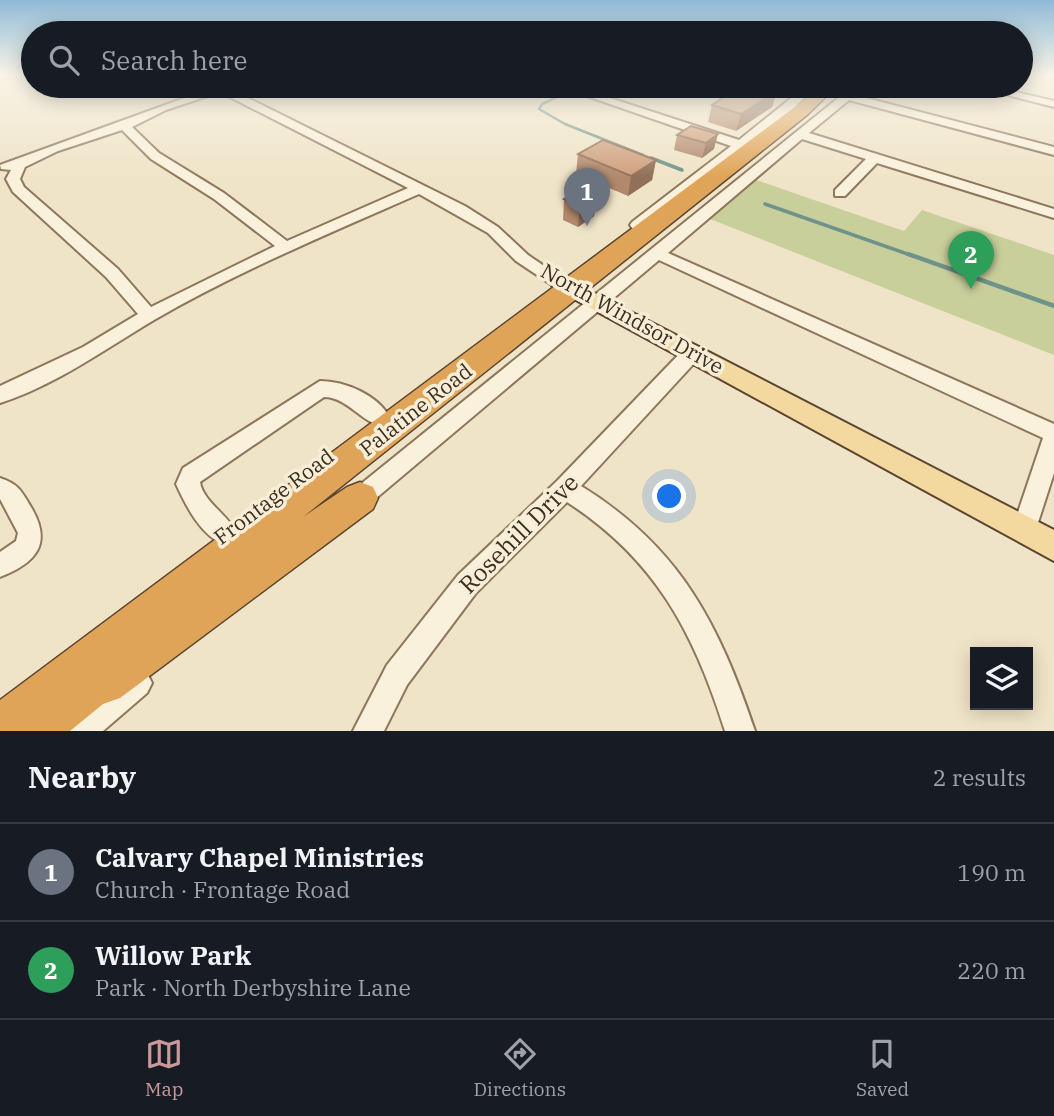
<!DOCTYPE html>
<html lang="en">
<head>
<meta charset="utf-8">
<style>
	:root { --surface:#171b24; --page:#20242c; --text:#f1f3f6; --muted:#9ea1a6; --line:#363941; --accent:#cc999b }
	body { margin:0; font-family:"IBM Plex Serif",serif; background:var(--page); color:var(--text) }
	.controls { position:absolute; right:21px; bottom:21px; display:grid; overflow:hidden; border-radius:0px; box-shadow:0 4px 18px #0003 }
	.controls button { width:63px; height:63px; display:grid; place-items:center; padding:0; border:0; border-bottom:2px solid var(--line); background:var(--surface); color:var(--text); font:35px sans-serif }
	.you { position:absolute; left:670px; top:497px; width:24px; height:24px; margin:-18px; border:5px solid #fff; border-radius:50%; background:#1a73e8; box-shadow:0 0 0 10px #1a73e833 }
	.badge { display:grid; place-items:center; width:46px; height:46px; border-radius:50%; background:var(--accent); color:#fff; font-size:23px; font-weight:700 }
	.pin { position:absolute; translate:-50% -58px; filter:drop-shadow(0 2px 4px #0008) }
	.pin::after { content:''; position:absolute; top:37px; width:24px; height:21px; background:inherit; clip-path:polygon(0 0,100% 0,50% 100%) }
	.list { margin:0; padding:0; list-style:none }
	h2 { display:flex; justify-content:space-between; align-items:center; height:91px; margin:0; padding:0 28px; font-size:30px }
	h2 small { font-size:23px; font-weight:400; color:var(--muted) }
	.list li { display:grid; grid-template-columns:46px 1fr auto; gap:21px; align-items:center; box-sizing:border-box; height:98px; padding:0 28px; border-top:2px solid var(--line) }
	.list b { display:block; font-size:26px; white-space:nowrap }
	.list p { margin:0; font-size:23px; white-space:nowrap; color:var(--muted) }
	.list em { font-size:23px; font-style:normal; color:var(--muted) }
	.icon { flex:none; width:38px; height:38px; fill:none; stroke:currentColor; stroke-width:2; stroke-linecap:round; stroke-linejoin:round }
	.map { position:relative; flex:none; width:1054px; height:731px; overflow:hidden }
	.search { position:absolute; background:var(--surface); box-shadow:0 4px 18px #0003; left:21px; right:21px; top:21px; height:77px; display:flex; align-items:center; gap:18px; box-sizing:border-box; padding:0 24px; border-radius:38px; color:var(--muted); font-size:26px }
	.sheet { height:287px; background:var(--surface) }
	nav { display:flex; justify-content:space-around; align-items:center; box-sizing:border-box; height:98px; border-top:2px solid var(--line); background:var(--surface); font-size:19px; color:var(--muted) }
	nav a { display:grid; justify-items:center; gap:4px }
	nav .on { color:var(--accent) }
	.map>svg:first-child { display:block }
</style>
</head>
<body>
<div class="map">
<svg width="1054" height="731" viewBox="0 0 1054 731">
	<rect width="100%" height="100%" fill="#f0e4c8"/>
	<!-- green -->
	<polygon fill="#c9cf9b" points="756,180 904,231 922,210 1054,255 1054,355 710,219"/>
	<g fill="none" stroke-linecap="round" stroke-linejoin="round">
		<!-- stream-far2 -->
		<polyline stroke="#6f938a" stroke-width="2.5" points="566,93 542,104 539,109 565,124 643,155"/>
		<!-- stream-far1 -->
		<g stroke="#6f938a" stroke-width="3.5">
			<polyline points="651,158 682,170"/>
			<polyline points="765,204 913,256"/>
		</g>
		<!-- stream -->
		<polyline stroke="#6f938a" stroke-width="4.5" points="908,254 1054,306"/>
		<!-- minor casing -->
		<g stroke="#8d765c" stroke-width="4">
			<g id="minor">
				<path d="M 211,86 L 233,86 L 230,89 L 465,206 L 498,227 L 528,255 L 569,283 L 561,288 L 555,287 L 516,261 L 488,233 L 419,194 C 330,233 239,271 154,320 C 105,349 56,385 0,403 L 0,386 L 83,347 L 138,314 L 106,277 L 13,192 L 6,179 L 11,170 L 1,169 L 0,165 L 212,88 ZM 220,92 L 408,188 L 287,241 L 224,193 L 159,153 L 132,127 L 166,110 ZM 122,130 L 151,159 L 214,199 L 275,246 L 151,307 L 118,269 L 24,187 L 20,179 L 25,167 L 58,151 Z"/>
				<polygon points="558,86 573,86 739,140 806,86 817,86 793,109 642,228 632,228 630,225 632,222 731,146"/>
				<polygon points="853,86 864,86 855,95 1054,147 1054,155 849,100 809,133 1054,209 1054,218 877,163 845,196 835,196 835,190 866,159 802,139 668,253 1054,424 1054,473 1033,538 1024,541 1015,538 1012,530 1043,438 659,260 362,510 354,514 346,510 342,503 346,496"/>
				<polygon points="973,86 990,86 1054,101 1054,107"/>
				<path d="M 692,346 L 699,348 L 701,353 L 699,358 L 581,486 C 680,547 719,624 755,731 L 725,731 C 694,632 655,559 567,502 L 476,593 L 407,685 L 384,731 L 353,731 L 387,665 L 458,575 L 557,481 L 685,348 Z"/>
				<path d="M 320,381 C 345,381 378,395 390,418 L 387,424 C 367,431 350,397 324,397 L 200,482 C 203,502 229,515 237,534 L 234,542 L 225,545 C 201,536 186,506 176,484 L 183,468 Z"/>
				<path d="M 0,478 C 18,484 21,490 31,507 C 53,544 36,563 0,577 L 0,552 L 16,541 L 18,533 L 0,499 Z"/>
				<polygon points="137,668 147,673 152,683 147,693 103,731 64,731 68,720 127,673"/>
			</g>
		</g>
		<!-- major casing -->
		<g stroke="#5b4430" stroke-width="4">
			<polygon id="major" points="561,276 1054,530 1054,561 554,288 550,283 554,278"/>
		</g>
		<!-- highway casing -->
		<g stroke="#5b4430" stroke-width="3">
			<polygon id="highway" points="820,86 837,86 807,115 303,517 347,487 360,482 373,487 378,498 373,509 120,698 103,704 70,731 0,731 0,700 795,107"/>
		</g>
		<!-- minor -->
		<use href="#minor" fill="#faf1dc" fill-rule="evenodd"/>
		<!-- major -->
		<use href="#major" fill="#f3d9a0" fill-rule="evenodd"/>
		<!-- highway -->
		<use href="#highway" fill="#e0a458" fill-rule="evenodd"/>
	</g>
	<!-- wall -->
	<g fill="#b2896c">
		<polygon points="773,86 769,89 777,91 772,107 736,131 708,122 712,105 726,96 728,87"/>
		<polygon points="691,126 714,149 702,158 674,150 677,135"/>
		<polygon points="578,154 656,160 652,180 628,196 576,174"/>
		<polygon points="596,195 594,216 578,227 563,220 564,199"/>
	</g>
	<!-- shaded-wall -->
	<g fill="#916f58">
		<polygon points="777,91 772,107 736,131 741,114"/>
		<polygon points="718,134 714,149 702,158 706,143"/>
		<polygon points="656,160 652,180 628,196 631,176"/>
		<polygon points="596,195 594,216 578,227 580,206"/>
	</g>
	<!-- building -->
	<g fill="#cf9f7d" stroke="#916f58" stroke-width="2">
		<polygon points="730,86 760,86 777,91 741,114 712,105 730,93 728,87"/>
		<polygon points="691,126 718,134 706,143 677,135"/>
		<polygon points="603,140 656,160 631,176 578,154"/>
		<polygon points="581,188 596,195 580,206 564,199"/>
	</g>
	<!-- sky -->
	<linearGradient id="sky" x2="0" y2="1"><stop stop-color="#8fbad6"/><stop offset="0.42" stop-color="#f8f3e6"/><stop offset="1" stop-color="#f8f3e6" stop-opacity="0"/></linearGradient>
	<rect width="1054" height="178" fill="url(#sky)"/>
	<g text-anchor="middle" stroke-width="7" stroke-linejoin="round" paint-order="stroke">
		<!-- street labels -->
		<g font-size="21" fill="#3d2e20" stroke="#f7eed8">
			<text transform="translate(632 319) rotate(29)" y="7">North Windsor Drive</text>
			<text transform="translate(416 410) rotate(-38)" y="7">Palatine Road</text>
			<text transform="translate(274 497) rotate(-37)" y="7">Frontage Road</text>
		</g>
		<!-- near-street labels -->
		<g font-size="24" fill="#3d2e20" stroke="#f7eed8">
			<text transform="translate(519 534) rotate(-45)" y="8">Rosehill Drive</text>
		</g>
	</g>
</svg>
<div class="controls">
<button><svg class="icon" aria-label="layers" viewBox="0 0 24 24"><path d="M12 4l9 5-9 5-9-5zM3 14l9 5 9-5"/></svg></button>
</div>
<div class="you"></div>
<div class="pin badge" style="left:587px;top:226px;background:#6b7280">1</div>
<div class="pin badge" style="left:971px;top:289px;background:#2e9e5b">2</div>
<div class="search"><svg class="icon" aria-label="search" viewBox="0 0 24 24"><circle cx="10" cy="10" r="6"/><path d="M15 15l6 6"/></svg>Search here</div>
</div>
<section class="sheet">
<h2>Nearby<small>2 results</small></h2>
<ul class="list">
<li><span class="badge" style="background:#6b7280">1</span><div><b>Calvary Chapel Ministries</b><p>Church · Frontage Road</p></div><em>190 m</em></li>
<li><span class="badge" style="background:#2e9e5b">2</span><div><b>Willow Park</b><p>Park · North Derbyshire Lane</p></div><em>220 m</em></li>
</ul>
</section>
<nav>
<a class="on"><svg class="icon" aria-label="map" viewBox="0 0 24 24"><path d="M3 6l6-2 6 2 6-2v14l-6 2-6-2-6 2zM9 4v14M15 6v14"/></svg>Map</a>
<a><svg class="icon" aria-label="directions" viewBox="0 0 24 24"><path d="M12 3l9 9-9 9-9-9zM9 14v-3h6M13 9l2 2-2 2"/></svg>Directions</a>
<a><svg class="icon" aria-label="saved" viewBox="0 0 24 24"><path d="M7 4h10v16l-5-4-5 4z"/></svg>Saved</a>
</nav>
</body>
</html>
